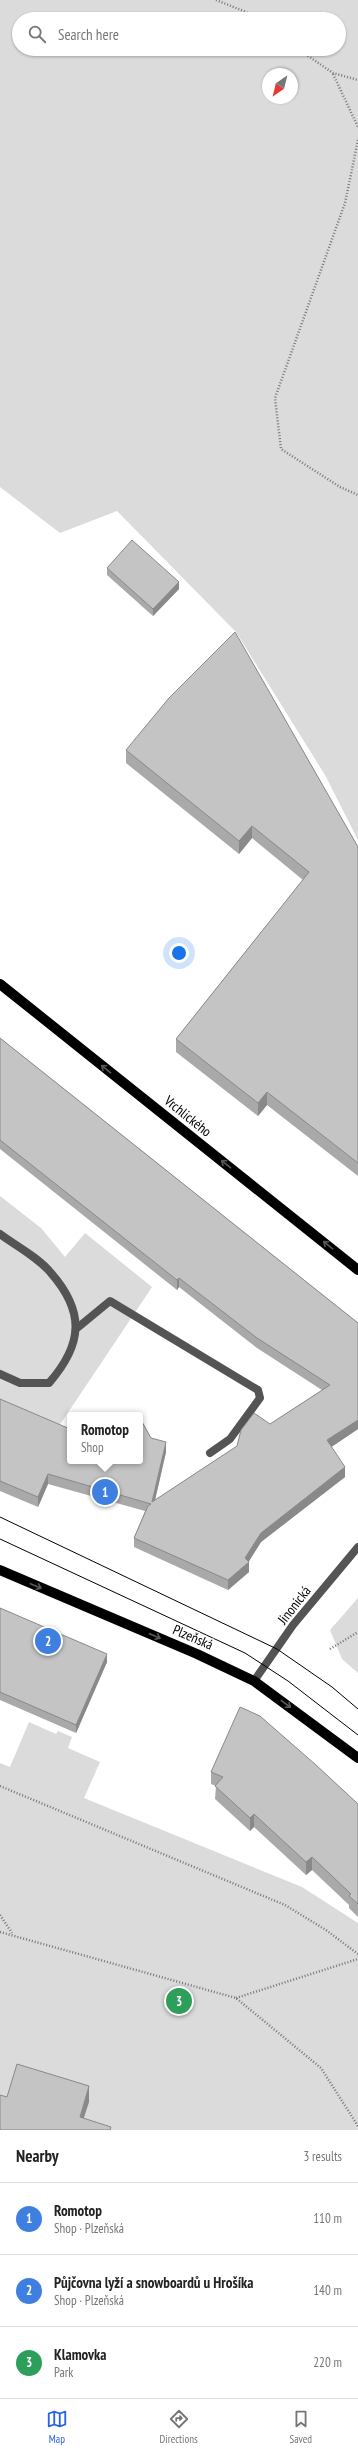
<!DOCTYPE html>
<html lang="en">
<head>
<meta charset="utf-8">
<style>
	:root { --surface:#fff; --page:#f6f6f6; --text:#222; --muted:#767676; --line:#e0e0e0; --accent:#2563eb }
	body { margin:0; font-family:"PT Sans Narrow",sans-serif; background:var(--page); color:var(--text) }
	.compass { position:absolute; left:262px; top:68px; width:36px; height:36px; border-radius:50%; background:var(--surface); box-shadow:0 1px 3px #0004; rotate:215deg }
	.you { position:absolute; left:179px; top:953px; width:14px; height:14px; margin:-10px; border:3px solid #fff; border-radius:50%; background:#1a73e8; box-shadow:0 0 0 6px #1a73e833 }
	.badge { display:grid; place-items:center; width:26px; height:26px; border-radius:50%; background:var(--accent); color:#fff; font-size:13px; font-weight:700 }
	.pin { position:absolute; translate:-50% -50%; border:2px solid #fff; box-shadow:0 1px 4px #0006 }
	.popup { position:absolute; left:67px; top:1412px; width:76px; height:52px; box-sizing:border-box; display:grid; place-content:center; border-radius:4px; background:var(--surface); filter:drop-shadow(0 1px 3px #0005); font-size:13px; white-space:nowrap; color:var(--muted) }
	.popup b { font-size:15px; color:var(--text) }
	.popup::after { content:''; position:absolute; left:50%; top:100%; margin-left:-8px; border:8px solid transparent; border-top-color:var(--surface) }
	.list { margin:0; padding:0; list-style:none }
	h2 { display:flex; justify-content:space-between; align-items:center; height:52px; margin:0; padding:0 16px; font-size:17px }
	h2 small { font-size:13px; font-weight:400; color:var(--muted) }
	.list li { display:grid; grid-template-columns:26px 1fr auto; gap:12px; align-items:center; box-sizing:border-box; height:72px; padding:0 16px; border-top:1px solid var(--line) }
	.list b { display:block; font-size:15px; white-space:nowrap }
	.list p { margin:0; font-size:13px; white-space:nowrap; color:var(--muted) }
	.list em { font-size:13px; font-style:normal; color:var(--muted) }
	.icon { flex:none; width:22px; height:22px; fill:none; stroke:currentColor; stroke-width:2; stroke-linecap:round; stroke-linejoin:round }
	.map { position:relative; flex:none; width:358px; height:2130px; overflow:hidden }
	.search { position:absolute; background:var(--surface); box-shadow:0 1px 3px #0004; left:12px; right:12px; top:12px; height:44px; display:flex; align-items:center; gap:10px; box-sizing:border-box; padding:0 14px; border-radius:22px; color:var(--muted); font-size:15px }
	.sheet { height:268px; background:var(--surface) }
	nav { display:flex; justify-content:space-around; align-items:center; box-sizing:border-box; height:56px; border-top:1px solid var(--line); background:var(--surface); font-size:11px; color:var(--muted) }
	nav a { display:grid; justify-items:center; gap:2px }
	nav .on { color:var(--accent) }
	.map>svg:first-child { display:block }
</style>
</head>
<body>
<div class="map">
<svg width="358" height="2130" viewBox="0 0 358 2130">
	<rect width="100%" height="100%" fill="#fff"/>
	<!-- green -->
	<g fill="#dbdbdb" fill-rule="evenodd">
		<path d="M 0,0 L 358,0 L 358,840 L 325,775 L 236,632 L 117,511 L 60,533 L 0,487 ZM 19,19 L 339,19 L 339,49 L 19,49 ZM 268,74 L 292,74 L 292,98 L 268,98 Z"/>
		<polygon points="0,1196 41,1228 65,1257 85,1233 152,1287 55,1432 0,1408"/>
		<polygon points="358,1598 358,1673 342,1659 330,1630"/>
		<polygon points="29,1722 56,1734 58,1731 72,1737 68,1748 100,1762 84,1798 302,1887 358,1923 358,2130 80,2130 0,2111 0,1763 10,1767"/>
	</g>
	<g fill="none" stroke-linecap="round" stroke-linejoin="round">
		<!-- path -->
		<g stroke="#767676" stroke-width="2.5" stroke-dasharray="1 2" stroke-linecap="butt">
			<polyline points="216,0 246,12 255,19"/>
			<polyline points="298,49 333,73 358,80"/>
			<polyline points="333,74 358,127"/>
			<polyline points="358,140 345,203 275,398 281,449 340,487 358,495"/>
			<polyline points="330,1649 358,1632"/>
			<polyline points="0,1786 285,1905 326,1930 358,1954"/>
			<polyline points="0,1915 12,1933"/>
			<polyline points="0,1932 236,1998 321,2068 358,2126"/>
			<polyline points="236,1998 358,1959"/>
		</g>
		<!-- service -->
		<g stroke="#545454" stroke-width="8">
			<path d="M 0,1234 C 16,1246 38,1257 51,1273 C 85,1312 83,1344 49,1383 L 20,1383 L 0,1374"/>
			<polyline points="76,1329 110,1301 258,1390 260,1398 230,1439 210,1453"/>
		</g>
		<!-- tertiary -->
		<polyline stroke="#545454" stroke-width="8" points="254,1681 293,1625 358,1547"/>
		<!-- primary -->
		<g stroke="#000" stroke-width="10">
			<polyline points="0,984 358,1270"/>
			<polyline points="0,1570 197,1654 254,1681 358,1758"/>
		</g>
		<!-- tram -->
		<g stroke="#000" stroke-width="1">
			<polyline points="0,1517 277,1649 332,1687 358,1709"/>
			<polyline points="0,1539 245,1653 288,1681 358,1735"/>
		</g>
	</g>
	<!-- wall -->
	<g fill="#a9a9a9">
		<polygon points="107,568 179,589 153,616 107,575"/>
		<polygon points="126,750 358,847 358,1176 267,1105 258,1116 176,1052 176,1039 303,880 252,838 239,854 126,763"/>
		<polygon points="0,1038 358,1323 358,1429 331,1447 345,1477 261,1542 248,1562 249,1572 228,1590 134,1547 134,1538 145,1511 48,1484 38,1507 0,1491 0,1399 70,1461 151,1438 166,1452 155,1501 322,1390 257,1348 179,1287 177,1290 0,1149"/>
		<polygon points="0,1608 107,1662 76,1733 0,1700"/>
		<polygon points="211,1772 358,1804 358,1917 349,1908 349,1905 312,1870 306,1875 254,1827 250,1831 215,1799 216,1786 211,1784"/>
	</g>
	<!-- shaded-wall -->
	<g fill="#898989">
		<polygon points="179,582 179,589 153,616 153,609"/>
		<polygon points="252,826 252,838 239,854 239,841"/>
		<polygon points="267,1092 267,1105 258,1116 258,1103"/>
		<polygon points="179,1278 179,1287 177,1290 177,1280"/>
		<polygon points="358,1420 358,1429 327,1450 327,1440"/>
		<polygon points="166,1442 166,1452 152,1512 152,1502"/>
		<polygon points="345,1467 345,1477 261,1542 248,1563 249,1562 249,1572 228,1590 228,1580 245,1558 261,1533"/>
		<polygon points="48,1474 48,1484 38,1507 38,1497"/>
		<polygon points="107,1654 107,1662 76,1733 76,1725"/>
		<polygon points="254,1814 254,1827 250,1831 250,1818"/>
		<polygon points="312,1857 312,1870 306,1875 306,1862"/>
		<polygon points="89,2086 89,2102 80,2130 80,2117"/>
	</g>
	<!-- building -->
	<g fill="#c4c4c4" stroke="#898989">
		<polygon points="132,540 179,582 153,609 107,568"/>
		<polygon points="235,632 358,847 358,1163 267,1092 258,1103 176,1039 309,872 252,826 239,841 126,750 169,698"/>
		<polygon points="0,1038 358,1323 358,1420 327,1440 345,1467 261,1533 245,1558 249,1562 228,1580 134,1538 148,1506 151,1504 48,1474 38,1497 0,1481 0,1399 70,1429 70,1461 140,1461 140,1420 141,1420 151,1438 166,1442 152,1502 237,1446 241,1430 254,1413 270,1424 330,1385 257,1338 179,1278 177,1280 0,1140"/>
		<polygon points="0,1608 107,1654 76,1725 0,1692"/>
		<polygon points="240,1707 260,1716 316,1765 358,1804 358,1904 349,1896 351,1894 312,1857 306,1862 254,1814 250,1818 215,1786 223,1777 211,1772"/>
		<polygon points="17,2064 89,2086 80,2117 111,2127 110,2130 0,2130 0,2095 7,2097"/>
	</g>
	<!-- one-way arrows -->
	<defs><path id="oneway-shaft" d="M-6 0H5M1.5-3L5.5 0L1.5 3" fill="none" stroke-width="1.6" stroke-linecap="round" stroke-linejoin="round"/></defs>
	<g stroke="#595959">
		<use href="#oneway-shaft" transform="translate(106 1069) rotate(-141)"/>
		<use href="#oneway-shaft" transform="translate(226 1164) rotate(-141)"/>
		<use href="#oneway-shaft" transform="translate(328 1245) rotate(-141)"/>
		<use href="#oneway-shaft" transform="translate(36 1586) rotate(23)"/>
		<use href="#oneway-shaft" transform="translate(155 1636) rotate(23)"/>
		<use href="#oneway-shaft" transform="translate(286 1704) rotate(37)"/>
	</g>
	<g text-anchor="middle" stroke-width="3" stroke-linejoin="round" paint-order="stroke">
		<!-- street labels -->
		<g font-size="14" fill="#000" stroke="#fff">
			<text transform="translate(188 1116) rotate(39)" y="5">Vrchlického</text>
			<text transform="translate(294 1605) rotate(-52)" y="5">Jinonická</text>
			<text transform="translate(193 1637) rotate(23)" y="5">Plzeňská</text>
		</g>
	</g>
</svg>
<svg class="compass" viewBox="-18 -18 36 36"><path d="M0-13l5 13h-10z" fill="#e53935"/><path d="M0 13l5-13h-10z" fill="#767676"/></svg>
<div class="you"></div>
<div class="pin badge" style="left:105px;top:1492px;background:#3f7fe0">1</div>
<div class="popup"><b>Romotop</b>Shop</div>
<div class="pin badge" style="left:48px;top:1641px;background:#3f7fe0">2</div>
<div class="pin badge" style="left:179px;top:2001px;background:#2e9e5b">3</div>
<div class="search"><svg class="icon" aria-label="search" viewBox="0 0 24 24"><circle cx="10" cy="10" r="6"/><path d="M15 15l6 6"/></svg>Search here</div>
</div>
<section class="sheet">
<h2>Nearby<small>3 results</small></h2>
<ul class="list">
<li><span class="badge" style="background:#3f7fe0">1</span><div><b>Romotop</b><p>Shop · Plzeňská</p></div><em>110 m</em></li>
<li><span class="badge" style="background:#3f7fe0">2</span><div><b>Půjčovna lyží a snowboardů u Hrošíka</b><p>Shop · Plzeňská</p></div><em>140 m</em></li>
<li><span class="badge" style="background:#2e9e5b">3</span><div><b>Klamovka</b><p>Park</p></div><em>220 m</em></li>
</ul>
</section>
<nav>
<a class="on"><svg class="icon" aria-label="map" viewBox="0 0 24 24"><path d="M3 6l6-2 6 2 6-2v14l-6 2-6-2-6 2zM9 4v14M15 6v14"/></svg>Map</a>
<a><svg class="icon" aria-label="directions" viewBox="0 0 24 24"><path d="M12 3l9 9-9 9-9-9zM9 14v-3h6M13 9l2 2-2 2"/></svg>Directions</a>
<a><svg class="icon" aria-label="saved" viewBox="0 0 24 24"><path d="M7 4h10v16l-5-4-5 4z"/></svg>Saved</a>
</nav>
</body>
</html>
